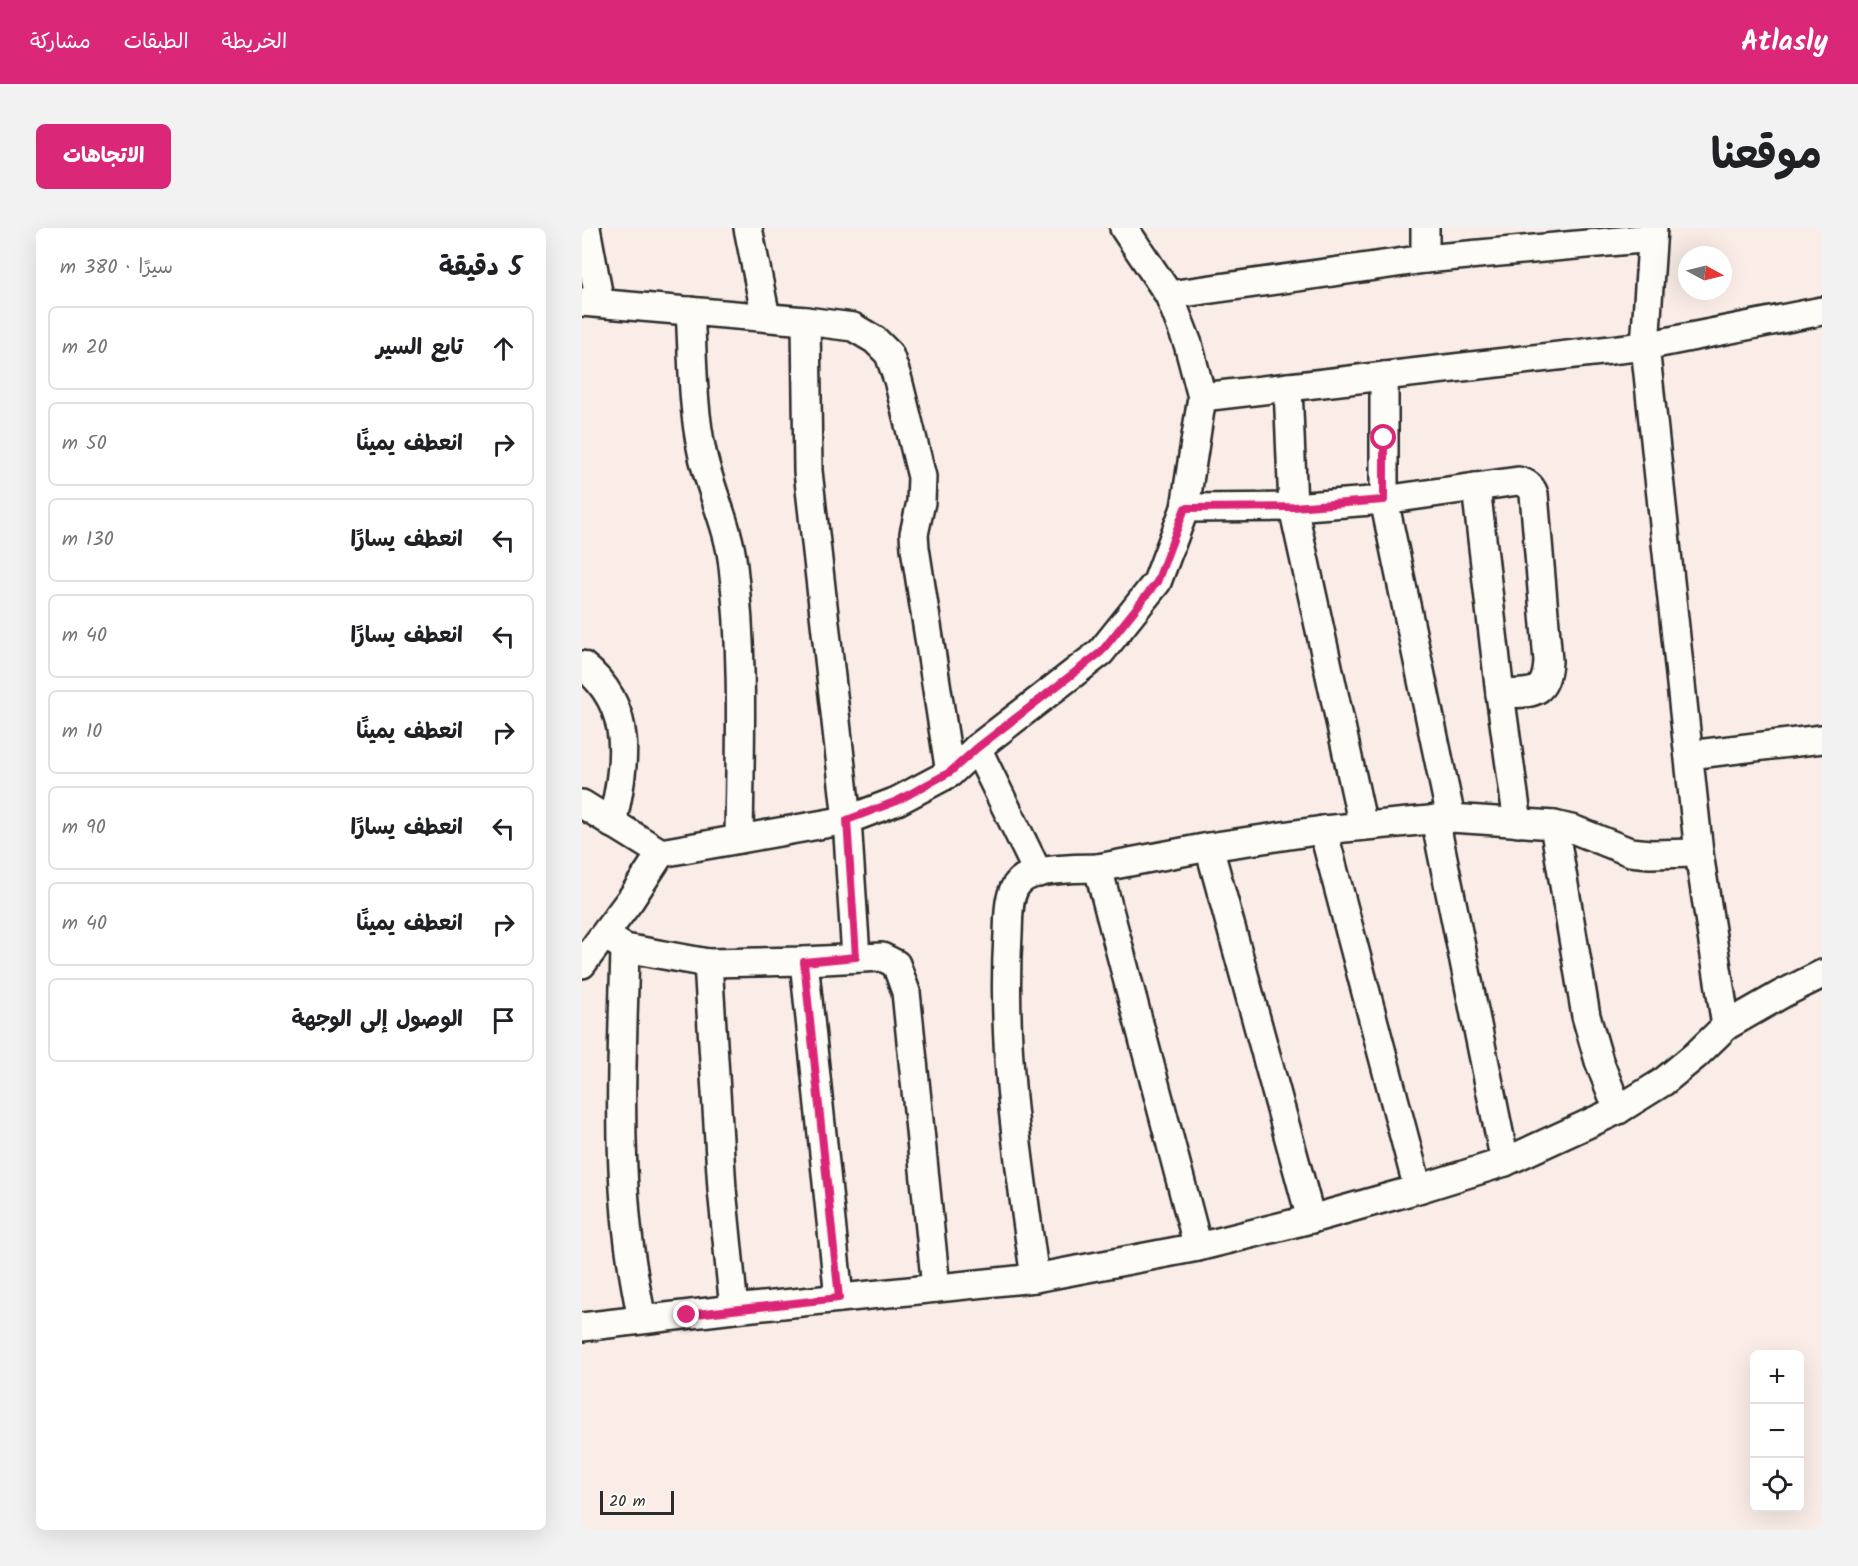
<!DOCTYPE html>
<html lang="ar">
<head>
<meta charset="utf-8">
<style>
	:root { --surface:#fff; --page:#f2f2f2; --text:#202124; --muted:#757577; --line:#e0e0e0; --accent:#db2777 }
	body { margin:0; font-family:Kalam,"Playpen Sans Arabic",sans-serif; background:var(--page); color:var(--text); direction:rtl }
	.controls { position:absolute; right:18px; bottom:18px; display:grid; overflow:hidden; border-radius:9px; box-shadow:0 6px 24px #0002 }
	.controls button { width:54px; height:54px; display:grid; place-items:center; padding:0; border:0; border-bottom:2px solid var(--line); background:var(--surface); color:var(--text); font:30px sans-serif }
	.compass { position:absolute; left:1096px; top:18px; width:54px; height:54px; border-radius:50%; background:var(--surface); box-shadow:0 6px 24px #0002; rotate:97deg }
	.scale { position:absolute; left:18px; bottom:15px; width:74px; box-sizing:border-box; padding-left:6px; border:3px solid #2b2b2b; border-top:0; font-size:16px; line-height:21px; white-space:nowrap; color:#2b2b2b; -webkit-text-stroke:4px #fdfcf7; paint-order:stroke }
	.stop { position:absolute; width:18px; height:18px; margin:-14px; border:4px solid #db2777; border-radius:50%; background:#fff }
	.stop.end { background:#db2777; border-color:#fff; box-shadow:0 2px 6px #0008 }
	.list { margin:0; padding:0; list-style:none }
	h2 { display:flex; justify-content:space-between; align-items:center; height:78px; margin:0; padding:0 24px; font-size:26px }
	h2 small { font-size:20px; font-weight:400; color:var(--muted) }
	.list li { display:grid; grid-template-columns:39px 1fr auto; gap:18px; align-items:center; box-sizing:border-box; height:84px; margin:0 12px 12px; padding:0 12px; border:2px solid var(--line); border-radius:9px }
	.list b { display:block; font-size:22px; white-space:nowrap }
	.list em { font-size:20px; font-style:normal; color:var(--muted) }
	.icon { flex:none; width:33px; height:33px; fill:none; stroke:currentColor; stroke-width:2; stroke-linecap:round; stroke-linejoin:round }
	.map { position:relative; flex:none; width:1240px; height:1302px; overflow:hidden; direction:ltr; border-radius:9px }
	header { display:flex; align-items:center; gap:36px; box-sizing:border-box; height:84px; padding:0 30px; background:var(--accent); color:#fff }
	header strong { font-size:28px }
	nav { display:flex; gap:33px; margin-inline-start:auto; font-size:21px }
	.intro { display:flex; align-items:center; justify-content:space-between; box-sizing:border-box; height:144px; padding:0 36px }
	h1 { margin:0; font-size:42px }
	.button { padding:15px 27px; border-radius:9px; background:var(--accent); color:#fff; font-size:21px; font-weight:700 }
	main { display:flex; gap:36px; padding:0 36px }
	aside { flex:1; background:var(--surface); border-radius:9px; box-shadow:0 6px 24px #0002 }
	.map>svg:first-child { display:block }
</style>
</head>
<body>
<header>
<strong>Atlasly</strong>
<nav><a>الخريطة</a><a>الطبقات</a><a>مشاركة</a></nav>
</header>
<div class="intro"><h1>موقعنا</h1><a class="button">الاتجاهات</a></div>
<main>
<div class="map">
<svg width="1240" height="1302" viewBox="0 0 1240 1302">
	<rect width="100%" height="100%" fill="#faede7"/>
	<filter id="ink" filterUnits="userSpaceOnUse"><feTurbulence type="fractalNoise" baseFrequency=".0167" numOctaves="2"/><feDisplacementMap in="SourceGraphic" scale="12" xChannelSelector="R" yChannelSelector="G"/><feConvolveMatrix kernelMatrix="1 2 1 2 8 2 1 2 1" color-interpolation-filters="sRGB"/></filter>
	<g filter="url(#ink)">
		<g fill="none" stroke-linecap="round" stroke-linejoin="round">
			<!-- minor casing -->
			<g stroke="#2b2b2b" stroke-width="32">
				<g id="minor">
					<polyline points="4,0 18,75"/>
					<polyline points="166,0 184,89"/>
					<polyline points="843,0 843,31 1070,10"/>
					<polyline points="1071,0 1063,118 1117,625 1144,798"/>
					<polyline points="587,67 843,31"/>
					<polyline points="0,74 224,93 271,99 293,112 307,126 316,152 340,249 339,274 332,306 333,320 368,545"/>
					<path d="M 108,83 C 111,129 110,178 120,224 C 128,263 147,298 151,338 C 162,429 158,520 157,611"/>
					<polyline points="224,93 226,243 265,592 274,729"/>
					<polyline points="802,148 802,272 869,590"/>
					<polyline points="706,159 711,279 781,598"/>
					<polyline points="620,169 1063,118 1240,83"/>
					<polyline points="894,259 918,466"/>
					<path d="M 603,280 L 711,279 L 802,272 L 936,253 C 945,255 949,258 952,266 L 966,433 C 964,470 949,464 918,466 L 936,595"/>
					<path d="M 0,437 C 54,479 43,537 30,596"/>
					<polyline points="395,520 456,645"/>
					<polyline points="1107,527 1240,511"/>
					<polyline points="0,576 79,625 49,671 0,736"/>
					<polyline points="853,591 923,934"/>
					<polyline points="972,597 1004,788 1017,833 1036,882"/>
					<polyline points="741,602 836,961"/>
					<polyline points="627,619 729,991"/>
					<polyline points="79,625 265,592 315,573 368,545 395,520 519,424 575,354 603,280 620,169 606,116 587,67 542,0"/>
					<polyline points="23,707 43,720 126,735 222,733 300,729 314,736 324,764 354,1060"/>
					<path d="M 43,720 C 41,809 36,898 44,987 C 47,1022 53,1057 60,1091"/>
					<polyline points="222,733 257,1070"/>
					<polyline points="126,735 140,961 152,1081"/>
					<polyline points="616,1019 516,640 627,619 741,602 869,590 972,597 993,602 1048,624 1068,626 1117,625"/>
					<path d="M 453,1050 C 437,936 419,822 426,706 C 427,690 425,666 437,654 C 451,639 496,641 516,640"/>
					<polyline points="0,1099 152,1081 453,1050 616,1019 729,991 836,961 923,934 1036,882 1081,854 1114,827 1144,798 1200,766 1240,746"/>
				</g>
			</g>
			<!-- minor -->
			<use href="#minor" stroke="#fdfcf7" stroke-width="27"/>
		</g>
	</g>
	<g fill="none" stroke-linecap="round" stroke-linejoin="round" filter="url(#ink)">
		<!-- route -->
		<polyline stroke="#db2777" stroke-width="8" points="105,1087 257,1070 222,734 274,729 265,592 315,573 368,544 395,520 519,424 575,354 603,280 711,279 802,272 802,210"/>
	</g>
</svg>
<div class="controls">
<button>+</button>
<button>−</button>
<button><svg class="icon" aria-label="locate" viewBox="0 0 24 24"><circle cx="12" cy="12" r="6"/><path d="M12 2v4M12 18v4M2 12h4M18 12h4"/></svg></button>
</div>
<svg class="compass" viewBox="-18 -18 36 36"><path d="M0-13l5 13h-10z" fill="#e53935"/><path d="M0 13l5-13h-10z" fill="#757577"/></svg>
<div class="scale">20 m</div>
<div class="stop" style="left:802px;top:210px"></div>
<div class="stop end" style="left:105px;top:1087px"></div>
</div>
<aside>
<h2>5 دقيقة<small>سيرًا · 380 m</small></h2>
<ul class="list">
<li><svg class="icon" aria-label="ahead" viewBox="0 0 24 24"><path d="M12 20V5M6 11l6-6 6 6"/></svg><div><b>تابع السير</b></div><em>20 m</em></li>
<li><svg class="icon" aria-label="right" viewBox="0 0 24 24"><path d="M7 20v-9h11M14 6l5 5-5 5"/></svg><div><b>انعطف يمينًا</b></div><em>50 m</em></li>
<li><svg class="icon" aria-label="left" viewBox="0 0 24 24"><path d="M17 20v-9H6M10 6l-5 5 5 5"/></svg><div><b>انعطف يسارًا</b></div><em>130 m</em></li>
<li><svg class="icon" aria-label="left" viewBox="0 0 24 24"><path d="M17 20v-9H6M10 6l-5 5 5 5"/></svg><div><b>انعطف يسارًا</b></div><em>40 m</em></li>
<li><svg class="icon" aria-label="right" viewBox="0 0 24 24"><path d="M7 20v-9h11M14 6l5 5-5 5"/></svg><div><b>انعطف يمينًا</b></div><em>10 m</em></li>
<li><svg class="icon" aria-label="left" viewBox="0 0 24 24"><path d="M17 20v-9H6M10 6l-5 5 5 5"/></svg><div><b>انعطف يسارًا</b></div><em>90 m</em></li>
<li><svg class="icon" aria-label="right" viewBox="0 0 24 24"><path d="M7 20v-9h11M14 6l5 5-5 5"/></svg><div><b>انعطف يمينًا</b></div><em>40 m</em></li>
<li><svg class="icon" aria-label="arrive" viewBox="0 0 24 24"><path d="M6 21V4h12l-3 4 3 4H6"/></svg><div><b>الوصول إلى الوجهة</b></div></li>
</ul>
</aside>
</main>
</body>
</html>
